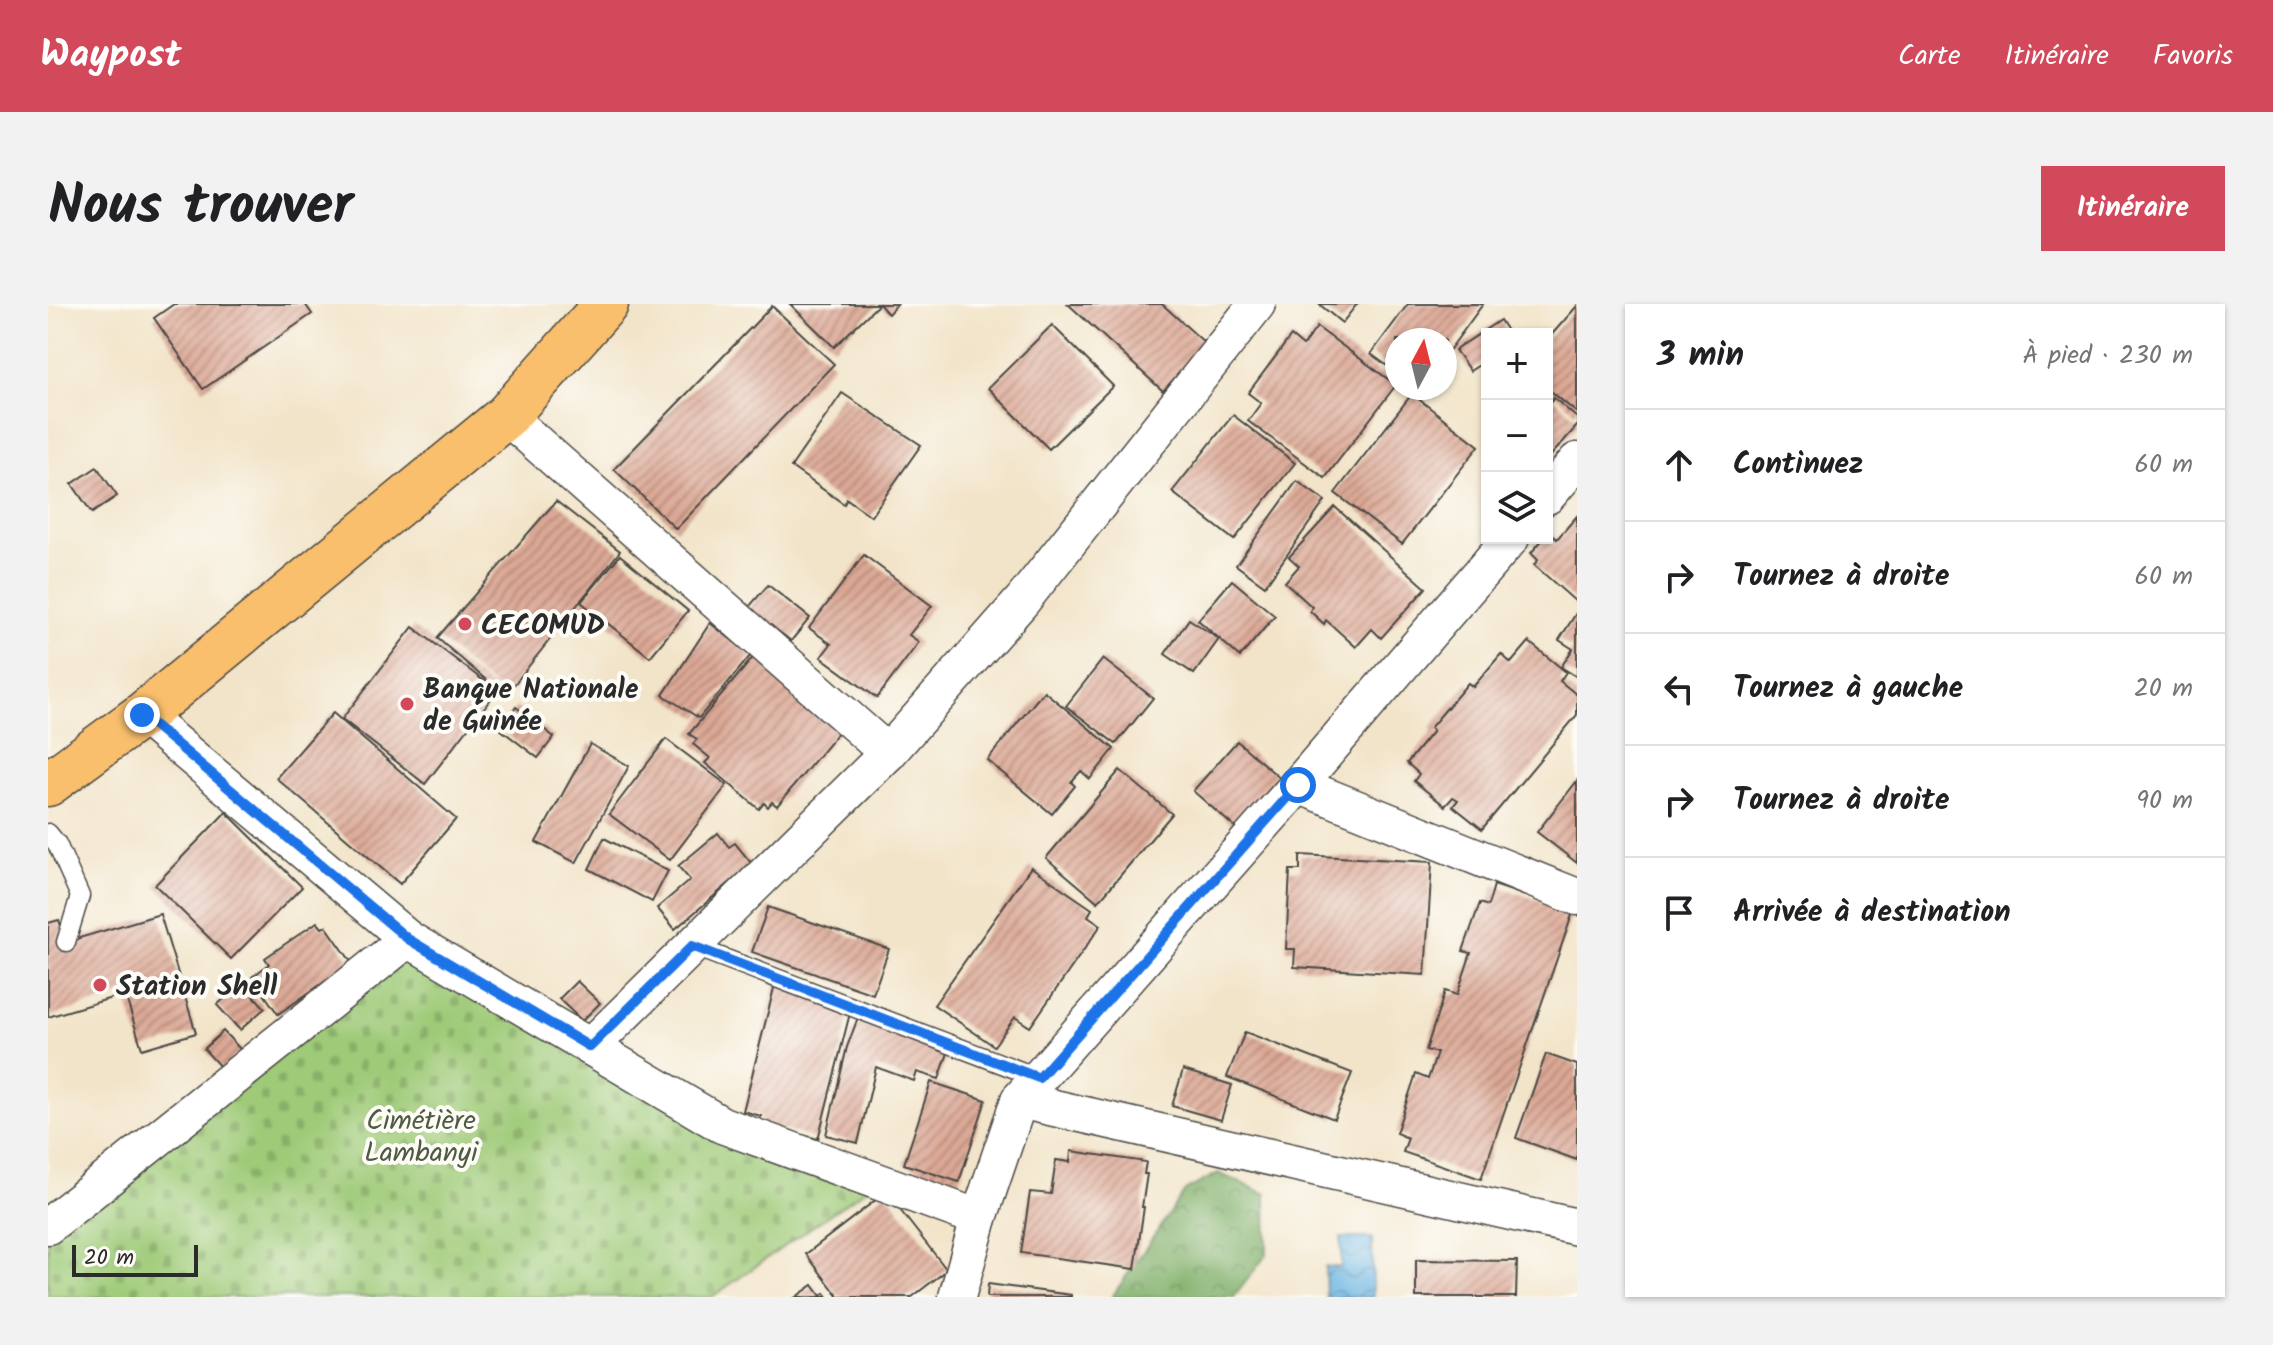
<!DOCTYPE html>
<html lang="fr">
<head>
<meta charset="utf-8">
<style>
	:root { --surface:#fff; --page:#f2f2f2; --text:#202124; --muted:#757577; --line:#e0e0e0; --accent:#d1495b }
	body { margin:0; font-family:Kalam,sans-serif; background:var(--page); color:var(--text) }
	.controls { position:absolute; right:24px; top:24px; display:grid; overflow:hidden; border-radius:0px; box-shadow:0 2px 6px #0004 }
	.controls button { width:72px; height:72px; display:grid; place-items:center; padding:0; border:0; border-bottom:2px solid var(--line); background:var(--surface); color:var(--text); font:40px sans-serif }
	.compass { position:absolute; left:1337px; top:24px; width:72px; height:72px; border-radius:50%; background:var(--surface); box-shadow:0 2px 6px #0004; rotate:7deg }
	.scale { position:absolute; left:24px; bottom:20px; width:126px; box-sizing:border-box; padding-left:8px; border:4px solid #2b2b2b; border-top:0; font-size:22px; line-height:28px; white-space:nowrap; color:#2b2b2b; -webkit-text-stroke:6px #fdfcf7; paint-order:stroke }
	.stop { position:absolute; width:24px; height:24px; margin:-18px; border:6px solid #1a73e8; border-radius:50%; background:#fff }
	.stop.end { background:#1a73e8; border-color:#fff; box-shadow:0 2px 8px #0008 }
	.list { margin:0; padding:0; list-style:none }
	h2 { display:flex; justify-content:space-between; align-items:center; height:104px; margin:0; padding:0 32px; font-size:34px }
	h2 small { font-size:26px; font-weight:400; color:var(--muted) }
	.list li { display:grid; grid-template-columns:52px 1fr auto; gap:24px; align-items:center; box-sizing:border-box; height:112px; padding:0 32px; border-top:2px solid var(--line) }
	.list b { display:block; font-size:30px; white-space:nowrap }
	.list em { font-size:26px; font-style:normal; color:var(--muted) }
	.icon { flex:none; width:44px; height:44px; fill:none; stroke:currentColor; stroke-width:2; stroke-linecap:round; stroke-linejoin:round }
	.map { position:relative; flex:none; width:1529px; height:993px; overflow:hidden; border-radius:0px }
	header { display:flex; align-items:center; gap:48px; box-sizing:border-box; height:112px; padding:0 40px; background:var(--accent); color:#fff }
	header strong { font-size:38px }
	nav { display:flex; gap:44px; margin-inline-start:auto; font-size:28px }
	.intro { display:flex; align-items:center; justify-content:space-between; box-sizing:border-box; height:192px; padding:0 48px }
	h1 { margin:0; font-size:56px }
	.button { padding:20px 36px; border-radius:0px; background:var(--accent); color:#fff; font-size:28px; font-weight:700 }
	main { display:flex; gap:48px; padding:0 48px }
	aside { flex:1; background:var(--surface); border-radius:0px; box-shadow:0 2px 6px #0004 }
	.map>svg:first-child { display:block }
</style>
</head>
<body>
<header>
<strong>Waypost</strong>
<nav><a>Carte</a><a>Itinéraire</a><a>Favoris</a></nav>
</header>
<div class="intro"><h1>Nous trouver</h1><a class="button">Itinéraire</a></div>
<main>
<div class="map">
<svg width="1529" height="993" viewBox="0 0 1529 993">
	<defs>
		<pattern id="forest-crowns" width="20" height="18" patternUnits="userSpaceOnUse" patternTransform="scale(2)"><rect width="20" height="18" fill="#7faf68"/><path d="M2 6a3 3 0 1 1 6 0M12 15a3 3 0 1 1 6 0" fill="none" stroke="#688f56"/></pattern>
		<pattern id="cemetery-stones" width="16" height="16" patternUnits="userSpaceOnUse" patternTransform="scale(2)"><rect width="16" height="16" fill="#9fcb78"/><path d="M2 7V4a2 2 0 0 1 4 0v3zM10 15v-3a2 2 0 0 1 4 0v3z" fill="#89ae68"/></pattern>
		<pattern id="water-waves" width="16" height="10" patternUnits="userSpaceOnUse" patternTransform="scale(2)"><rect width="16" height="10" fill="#69b4e2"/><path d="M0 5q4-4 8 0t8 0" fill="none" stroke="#5793b7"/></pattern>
		<pattern id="building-hatch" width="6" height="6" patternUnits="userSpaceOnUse" patternTransform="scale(2)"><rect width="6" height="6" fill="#dca895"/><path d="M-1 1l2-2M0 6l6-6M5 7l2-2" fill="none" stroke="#b3897a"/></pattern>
	</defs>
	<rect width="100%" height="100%" fill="#fdfcf7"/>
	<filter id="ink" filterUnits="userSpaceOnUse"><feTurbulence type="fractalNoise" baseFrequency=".0125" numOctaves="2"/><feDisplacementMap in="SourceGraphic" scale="16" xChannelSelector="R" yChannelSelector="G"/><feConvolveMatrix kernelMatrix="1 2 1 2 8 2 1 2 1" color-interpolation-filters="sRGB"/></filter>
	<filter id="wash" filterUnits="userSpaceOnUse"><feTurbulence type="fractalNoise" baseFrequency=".006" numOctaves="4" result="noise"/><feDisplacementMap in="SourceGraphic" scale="32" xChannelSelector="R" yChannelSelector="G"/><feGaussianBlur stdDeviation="1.8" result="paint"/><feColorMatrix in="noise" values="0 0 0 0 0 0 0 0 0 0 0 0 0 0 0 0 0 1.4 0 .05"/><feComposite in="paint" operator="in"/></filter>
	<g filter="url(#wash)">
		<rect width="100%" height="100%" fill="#f2e4c9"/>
		<!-- forest -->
		<polygon fill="url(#forest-crowns)" stroke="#556d4a" stroke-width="2" points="1170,869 1218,890 1219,950 1186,993 1064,993 1137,887"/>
		<!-- cemetery -->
		<polygon fill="url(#cemetery-stones)" stroke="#657b52" stroke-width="2" points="360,635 822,882 664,993 0,993 0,923"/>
		<!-- water -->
		<polygon fill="url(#water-waves)" stroke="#4a7086" stroke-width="2" points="1293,934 1324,934 1325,993 1278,993 1277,963 1293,963"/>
		<g id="blocks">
			<!-- building -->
			<g fill="url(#building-hatch)">
				<polygon points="126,0 257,0 264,10 155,85 106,14"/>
				<polygon points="742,0 849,0 840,10 831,0 786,43"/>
				<polygon points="1020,0 1114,0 1158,40 1115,87"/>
				<polygon points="1271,0 1309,0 1294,19"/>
				<polygon points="1360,0 1435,0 1397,52 1397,36 1349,36 1349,69 1323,50"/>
				<polygon points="724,2 786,60 628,225 566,165"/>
				<polygon points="1529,2 1529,109 1499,84 1499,36"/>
				<polygon points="1452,16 1461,30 1439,30 1439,56 1422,67 1407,46"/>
				<polygon points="1004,21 1065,82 1001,145 940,84"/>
				<polygon points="1269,23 1348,81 1277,174 1200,117 1213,99 1200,89 1243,32 1255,42"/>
				<polygon points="794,89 873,141 823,212 799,195 796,200 743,163"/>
				<polygon points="1364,90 1431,142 1354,240 1287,189"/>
				<polygon points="1506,94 1529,114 1529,122 1499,156 1499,102"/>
				<polygon points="1185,111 1247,159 1186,236 1124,188"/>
				<polygon points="49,163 69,192 44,209 24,180"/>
				<polygon points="1249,177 1277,197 1217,282 1188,261"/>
				<polygon points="508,197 572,247 457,392 389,334"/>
				<polygon points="1287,203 1378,284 1333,334 1324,325 1308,343 1278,316 1276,320 1262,307 1264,303 1237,278 1251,262 1241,253"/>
				<polygon points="1529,212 1529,296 1528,298 1486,261 1490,256 1483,249 1501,228 1509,235"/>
				<polygon points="572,251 640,307 602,353 533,298"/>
				<polygon points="816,251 884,302 861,331 871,338 829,394 773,353 783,340 761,324"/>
				<polygon points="1184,276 1227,312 1192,353 1150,316"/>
				<polygon points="720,281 762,314 743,337 700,304"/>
				<polygon points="1529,308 1529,373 1513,363 1525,345 1511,336"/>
				<polygon points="1141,315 1171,335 1146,370 1117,350"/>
				<polygon points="662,319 703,351 651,414 615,391"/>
				<polygon points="365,323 449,387 377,480 294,415"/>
				<polygon points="1481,338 1518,368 1512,377 1529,391 1529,411 1434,525 1405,502 1410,496 1405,493 1397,502 1366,477 1371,470 1359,459 1385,427 1382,424 1420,379 1425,383 1453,350 1463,359"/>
				<polygon points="707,351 794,424 729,502 724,498 720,503 716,499 711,505 657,459 662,454 645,440 649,435 641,430"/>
				<polygon points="1055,355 1105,394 1068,440 1018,402"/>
				<polygon points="996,387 1066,445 1042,475 1033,467 1023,478 1027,482 1004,510 939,456"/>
				<polygon points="468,403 506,433 490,454 452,425"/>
				<polygon points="285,409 408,515 352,580 228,474"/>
				<polygon points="618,435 679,481 622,556 561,510"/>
				<polygon points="1189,437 1234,476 1190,526 1145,487"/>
				<polygon points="542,440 581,462 528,559 488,538"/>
				<polygon points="1072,466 1124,510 1050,598 998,554"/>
				<polygon points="1529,477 1529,559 1489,528"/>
				<polygon points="178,508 254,583 183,655 107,581"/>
				<polygon points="670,529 681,543 687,539 704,560 627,625 609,604 642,576 630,562"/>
				<polygon points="556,534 620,567 604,598 541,565"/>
				<polygon points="1252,551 1384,558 1377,671 1246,663 1247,645 1238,645 1242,566 1252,566"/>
				<polygon points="983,563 1044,605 1040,612 1053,621 982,723 967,713 946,742 886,701"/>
				<polygon points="1446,581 1525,608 1433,875 1355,848 1360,834 1348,829 1368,770 1380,775 1389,749 1378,746 1397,687 1409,691 1423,649 1415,647 1432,599 1440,602"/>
				<polygon points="720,603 841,645 825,690 704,648"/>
				<polygon points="112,610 148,729 94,745 77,690 0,713 0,619 11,616 18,638"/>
				<polygon points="269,618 274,624 278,622 304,659 230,710 204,673 221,660 217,654"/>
				<polygon points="529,677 552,699 534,717 511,695"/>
				<polygon points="194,679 217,704 192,726 169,701"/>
				<polygon points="727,680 784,701 783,705 802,709 770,835 711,820 713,812 695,807"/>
				<polygon points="811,711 902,743 891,775 869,768 866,777 828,763 810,839 778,831 799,743"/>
				<polygon points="175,727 193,746 174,765 156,745"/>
				<polygon points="1197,728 1304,769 1286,815 1179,773"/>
				<polygon points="1498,750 1529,761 1529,856 1468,834"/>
				<polygon points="1135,766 1184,781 1173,816 1124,802"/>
				<polygon points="883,778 938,796 911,878 856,860"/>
				<polygon points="1023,847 1098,858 1096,870 1099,870 1094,903 1096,903 1087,965 973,949 982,888 1003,890 1008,856 1022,858"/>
				<polygon points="838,888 899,966 864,993 791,993 758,950"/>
				<polygon points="1368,956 1469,957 1468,993 1368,993"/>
				<polygon points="940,980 1023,991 1023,993 939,993"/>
				<polygon points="765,981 773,992 777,989 780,993 748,993"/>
			</g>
		</g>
	</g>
	<g filter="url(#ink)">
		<use href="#blocks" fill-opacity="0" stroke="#494743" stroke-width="2"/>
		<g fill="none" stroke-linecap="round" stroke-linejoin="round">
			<!-- service casing -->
			<g stroke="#494743" stroke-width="21">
				<g id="service">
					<polyline points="0,529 9,540 32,592 18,638"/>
					<polyline points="644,642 991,774"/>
				</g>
			</g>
			<!-- minor casing -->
			<g stroke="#494743" stroke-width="39">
				<g id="minor">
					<polyline points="458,112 840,449"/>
					<polyline points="1499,192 1529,157"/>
					<polyline points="94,411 360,635 674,821 931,914"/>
					<polyline points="1250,481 1529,593"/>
					<polyline points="542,743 840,449 974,297 1209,0"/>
					<polyline points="971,796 1529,923"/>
					<polyline points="0,922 360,635"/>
					<polyline points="909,993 931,914 971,796 1250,481 1463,234"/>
				</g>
			</g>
			<!-- primary casing -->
			<g stroke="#494743" stroke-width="47">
				<polyline id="primary" points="0,480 94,411 458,112 558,0"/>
			</g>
			<!-- service -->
			<use href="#service" stroke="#fff" stroke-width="18"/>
			<!-- minor -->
			<use href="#minor" stroke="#fff" stroke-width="36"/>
			<!-- primary -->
			<use href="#primary" stroke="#f9bf6d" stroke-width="44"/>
		</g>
	</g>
	<g fill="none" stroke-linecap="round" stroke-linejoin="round" filter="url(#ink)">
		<!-- route -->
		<polyline stroke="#1a73e8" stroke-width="10" points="94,411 360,635 542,743 644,642 991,774 1250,481"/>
	</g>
	<!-- markers -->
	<g fill="#d1495b" stroke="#fdfcf7" stroke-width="3">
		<circle cx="417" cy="320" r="8"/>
		<circle cx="359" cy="400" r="8"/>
		<circle cx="52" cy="681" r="8"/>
	</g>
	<g text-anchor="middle" stroke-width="8" stroke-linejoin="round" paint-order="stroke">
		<!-- poi labels -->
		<g font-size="28" font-weight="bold" fill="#2b2b2b" stroke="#fdfcf7" text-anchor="start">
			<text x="433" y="330">CECOMUD</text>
			<text x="375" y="394">Banque Nationale<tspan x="375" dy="32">de Guinée</tspan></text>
			<text x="68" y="691">Station Shell</text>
		</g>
		<!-- park labels -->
		<g font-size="28" fill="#4e5b42" stroke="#fdfcf7">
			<text x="373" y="825">Cimétière<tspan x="373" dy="32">Lambanyi</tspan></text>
		</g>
	</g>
</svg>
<div class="controls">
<button>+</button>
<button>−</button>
<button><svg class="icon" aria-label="layers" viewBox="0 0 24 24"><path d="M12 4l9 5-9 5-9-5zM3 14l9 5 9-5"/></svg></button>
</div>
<svg class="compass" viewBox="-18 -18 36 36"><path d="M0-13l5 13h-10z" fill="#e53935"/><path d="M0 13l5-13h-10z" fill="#757577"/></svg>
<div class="scale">20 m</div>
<div class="stop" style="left:1250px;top:481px"></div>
<div class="stop end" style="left:94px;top:411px"></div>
</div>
<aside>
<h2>3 min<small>À pied · 230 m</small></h2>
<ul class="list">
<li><svg class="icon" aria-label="ahead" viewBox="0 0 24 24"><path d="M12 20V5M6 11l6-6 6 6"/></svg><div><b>Continuez</b></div><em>60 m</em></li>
<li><svg class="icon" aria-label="right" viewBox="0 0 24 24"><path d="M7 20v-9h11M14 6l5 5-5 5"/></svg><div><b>Tournez à droite</b></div><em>60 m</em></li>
<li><svg class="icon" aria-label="left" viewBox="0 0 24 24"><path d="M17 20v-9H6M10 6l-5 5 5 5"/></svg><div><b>Tournez à gauche</b></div><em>20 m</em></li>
<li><svg class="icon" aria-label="right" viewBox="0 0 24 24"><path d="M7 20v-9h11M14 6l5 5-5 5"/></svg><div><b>Tournez à droite</b></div><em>90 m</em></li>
<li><svg class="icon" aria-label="arrive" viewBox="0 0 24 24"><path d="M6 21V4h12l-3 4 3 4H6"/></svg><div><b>Arrivée à destination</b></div></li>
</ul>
</aside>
</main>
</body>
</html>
